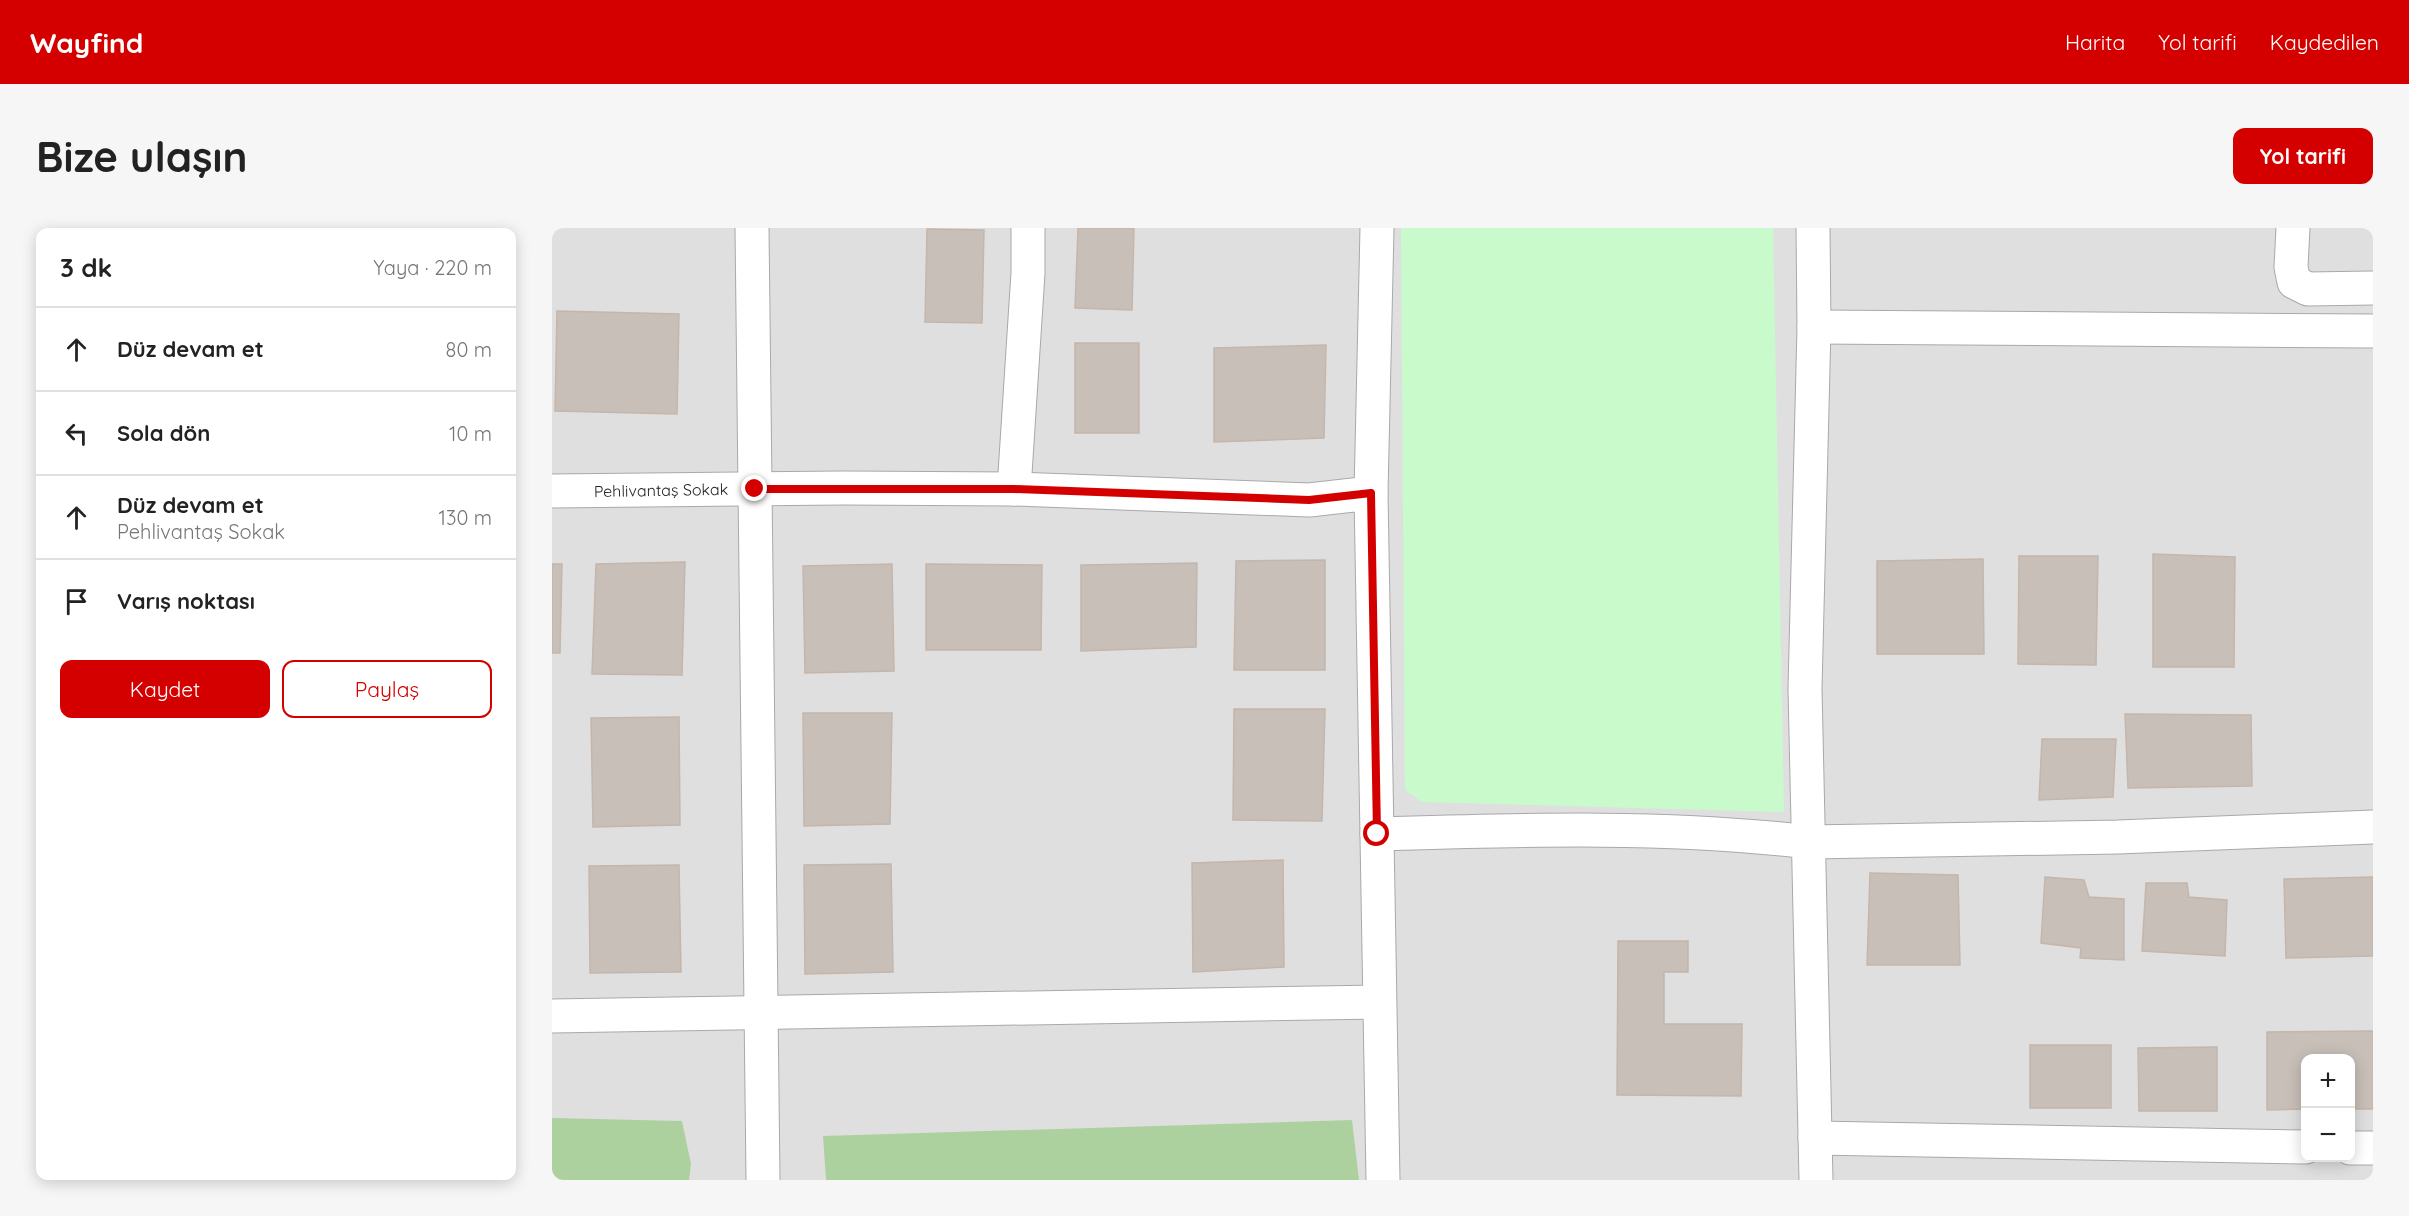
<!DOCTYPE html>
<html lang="tr">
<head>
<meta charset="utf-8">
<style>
	:root { --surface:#fff; --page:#f6f6f6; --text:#222; --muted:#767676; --line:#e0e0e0; --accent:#d40000 }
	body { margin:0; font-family:Quicksand,sans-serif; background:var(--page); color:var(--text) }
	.controls { position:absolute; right:18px; bottom:18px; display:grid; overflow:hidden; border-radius:12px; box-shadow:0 3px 15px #0003 }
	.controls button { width:54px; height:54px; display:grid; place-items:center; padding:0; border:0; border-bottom:2px solid var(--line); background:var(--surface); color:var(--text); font:30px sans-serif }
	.stop { position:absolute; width:18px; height:18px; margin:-14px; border:4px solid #d40000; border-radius:50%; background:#fff }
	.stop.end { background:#d40000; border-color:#fff; box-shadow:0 2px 6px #0008 }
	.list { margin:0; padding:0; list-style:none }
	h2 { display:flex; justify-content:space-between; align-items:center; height:78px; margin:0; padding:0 24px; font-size:26px }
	h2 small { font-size:20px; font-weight:400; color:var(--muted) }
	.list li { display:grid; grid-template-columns:39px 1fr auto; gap:18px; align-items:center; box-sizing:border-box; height:84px; padding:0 24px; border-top:2px solid var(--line) }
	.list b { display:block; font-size:22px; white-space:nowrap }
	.list p { margin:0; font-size:20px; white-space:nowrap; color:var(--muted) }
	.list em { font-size:20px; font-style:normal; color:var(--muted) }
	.actions { display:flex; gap:12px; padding:18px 24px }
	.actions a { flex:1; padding:14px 0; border:2px solid var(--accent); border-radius:12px; text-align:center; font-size:21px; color:var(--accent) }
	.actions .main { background:var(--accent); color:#fff }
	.icon { flex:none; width:33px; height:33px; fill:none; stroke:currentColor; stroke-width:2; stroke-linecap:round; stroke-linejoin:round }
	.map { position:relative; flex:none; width:1821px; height:952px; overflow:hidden; border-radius:12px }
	header { display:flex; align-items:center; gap:36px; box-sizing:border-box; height:84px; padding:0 30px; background:var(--accent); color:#fff }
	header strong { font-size:28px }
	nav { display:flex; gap:33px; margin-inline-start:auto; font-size:21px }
	.intro { display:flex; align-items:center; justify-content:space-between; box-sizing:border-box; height:144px; padding:0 36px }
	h1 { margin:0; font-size:42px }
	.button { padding:15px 27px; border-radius:12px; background:var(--accent); color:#fff; font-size:21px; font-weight:700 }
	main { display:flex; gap:36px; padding:0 36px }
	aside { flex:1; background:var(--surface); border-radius:12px; box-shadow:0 3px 15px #0003 }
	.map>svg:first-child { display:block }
</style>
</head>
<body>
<header>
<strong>Wayfind</strong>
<nav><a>Harita</a><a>Yol tarifi</a><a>Kaydedilen</a></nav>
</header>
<div class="intro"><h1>Bize ulaşın</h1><a class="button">Yol tarifi</a></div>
<main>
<aside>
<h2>3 dk<small>Yaya · 220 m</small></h2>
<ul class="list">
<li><svg class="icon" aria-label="ahead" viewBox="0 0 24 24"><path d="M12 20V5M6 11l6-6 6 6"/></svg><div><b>Düz devam et</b></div><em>80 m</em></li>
<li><svg class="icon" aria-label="left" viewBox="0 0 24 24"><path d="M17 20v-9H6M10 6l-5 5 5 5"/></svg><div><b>Sola dön</b></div><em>10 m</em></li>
<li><svg class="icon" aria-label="ahead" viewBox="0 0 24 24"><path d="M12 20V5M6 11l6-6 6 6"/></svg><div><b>Düz devam et</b><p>Pehlivantaş Sokak</p></div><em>130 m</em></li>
<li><svg class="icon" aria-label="arrive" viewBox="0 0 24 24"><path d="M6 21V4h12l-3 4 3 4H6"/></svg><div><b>Varış noktası</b></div></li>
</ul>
<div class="actions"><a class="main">Kaydet</a><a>Paylaş</a></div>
</aside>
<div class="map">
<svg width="1821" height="952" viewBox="0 0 1821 952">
	<rect width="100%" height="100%" fill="#f2efe9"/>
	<!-- residential -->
	<path fill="#e0dfdf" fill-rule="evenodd" d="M 0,0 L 1821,0 L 1821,952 L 0,952 ZM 1754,830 L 1798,830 L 1798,930 L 1754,930 Z"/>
	<!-- forest -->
	<g fill="#add19e">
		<polygon points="0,890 130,893 139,936 137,952 0,952"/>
		<polygon points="800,892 807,952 274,952 271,908"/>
	</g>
	<!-- park -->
	<polygon fill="#c8facc" points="849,0 1221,0 1232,584 870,574 853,562"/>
	<!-- building -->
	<g fill="#c7bfb8" stroke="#c4b6ab" stroke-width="1.5">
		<polygon points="526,0 582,0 580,82 523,80"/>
		<polygon points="375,1 432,2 430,95 373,94"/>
		<polygon points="5,83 127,86 125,186 3,183"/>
		<rect x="523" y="115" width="64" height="90"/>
		<polygon points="774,117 772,210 662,214 662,120"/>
		<polygon points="1601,326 1683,329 1682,439 1601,439"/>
		<polygon points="1467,328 1546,328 1544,437 1466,436"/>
		<polygon points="1431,331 1432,426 1325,426 1325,333"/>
		<polygon points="773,332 773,442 682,442 684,333"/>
		<polygon points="133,334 130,447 40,446 44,336"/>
		<polygon points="645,335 644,419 529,423 529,337"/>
		<polygon points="0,336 10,336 8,425 0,425"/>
		<polygon points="340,336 342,443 253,445 251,338"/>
		<polygon points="374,336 490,337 489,422 374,422"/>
		<polygon points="682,481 773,481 770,593 681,592"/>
		<polygon points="251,485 340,485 338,596 252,598"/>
		<polygon points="1573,486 1699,487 1700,558 1576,560"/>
		<polygon points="127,489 128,597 41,599 39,490"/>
		<polygon points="1490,511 1564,511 1561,569 1487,572"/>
		<polygon points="731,632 732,739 641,744 640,635"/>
		<polygon points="339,636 341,744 253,746 252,637"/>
		<polygon points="127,637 129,744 38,745 37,638"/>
		<polygon points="1318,645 1406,647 1408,737 1315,737"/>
		<polygon points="1493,649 1532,652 1537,669 1572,671 1572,732 1528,730 1529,720 1489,715"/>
		<polygon points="1821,649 1821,728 1734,730 1732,651"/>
		<polygon points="1594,655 1635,655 1637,669 1675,672 1673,728 1590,723"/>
		<polygon points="1066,713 1136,713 1136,744 1112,744 1112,796 1190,796 1189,868 1065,867"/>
		<polygon points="1821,803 1821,881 1798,881 1798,830 1754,830 1754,881 1715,882 1715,804"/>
		<rect x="1478" y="817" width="81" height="63"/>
		<polygon points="1665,819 1665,883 1587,883 1586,820"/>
	</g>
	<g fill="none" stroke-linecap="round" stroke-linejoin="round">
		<!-- minor casing -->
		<g stroke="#a9a9a9" stroke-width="35">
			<g id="minor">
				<polyline points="200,0 211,952"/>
				<polyline points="1261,0 1262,99 1253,461 1264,952"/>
				<polyline points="1741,0 1739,39 1742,54 1756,61 1821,60"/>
				<polyline points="1262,99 1821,103"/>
				<polyline points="462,261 476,45 476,0"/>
				<polyline points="0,263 292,260 462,261 757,272 819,265 831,952"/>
				<polyline points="819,265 825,0"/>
				<path d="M 825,606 C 968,602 1113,597 1257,614 L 1566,609 L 1821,599"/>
				<polyline points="0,788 827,774"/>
				<polyline points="1263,910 1754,919"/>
				<polyline points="1798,920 1821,920"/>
			</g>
		</g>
		<!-- minor -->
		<use href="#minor" stroke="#fff" stroke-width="33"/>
	</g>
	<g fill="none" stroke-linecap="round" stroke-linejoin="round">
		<!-- route -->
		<polyline stroke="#d40000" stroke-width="8" points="203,261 462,261 757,272 819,265 825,606"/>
	</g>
	<g text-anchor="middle" stroke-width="6" stroke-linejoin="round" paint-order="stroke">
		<!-- street labels -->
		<g font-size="16" fill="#222" stroke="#fff">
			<text transform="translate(109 262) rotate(-1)" y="6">Pehlivantaş Sokak</text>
		</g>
	</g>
</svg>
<div class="controls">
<button>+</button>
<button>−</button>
</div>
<div class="stop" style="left:825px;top:606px"></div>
<div class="stop end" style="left:203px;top:261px"></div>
</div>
</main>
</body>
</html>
